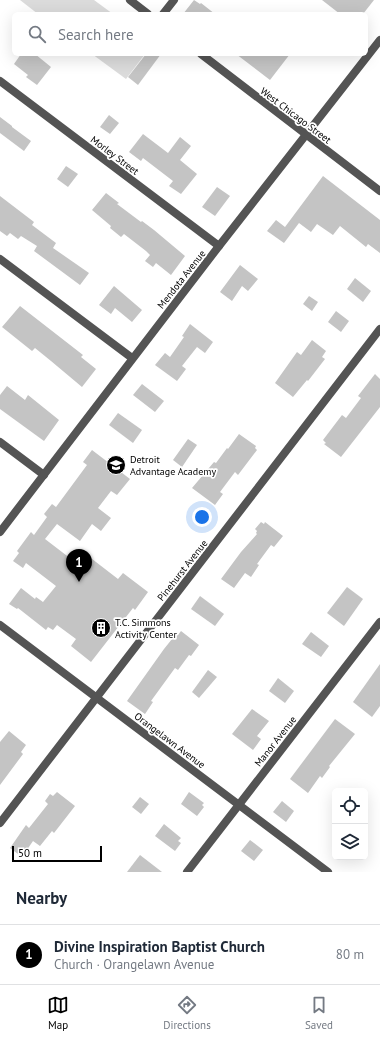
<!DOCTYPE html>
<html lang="en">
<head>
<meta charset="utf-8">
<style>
	:root { --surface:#fff; --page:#f2f2f3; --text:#1f2937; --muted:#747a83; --line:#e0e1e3; --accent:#000 }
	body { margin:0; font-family:"PT Sans",sans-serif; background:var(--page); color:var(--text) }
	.controls { position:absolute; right:12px; bottom:12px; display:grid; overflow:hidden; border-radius:6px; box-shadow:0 4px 16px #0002 }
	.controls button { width:36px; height:36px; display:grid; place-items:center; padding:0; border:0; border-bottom:1px solid var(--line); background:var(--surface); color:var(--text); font:20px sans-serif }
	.scale { position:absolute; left:12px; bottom:10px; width:90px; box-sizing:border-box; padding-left:4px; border:2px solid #000; border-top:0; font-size:11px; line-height:14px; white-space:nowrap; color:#000; -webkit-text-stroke:3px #fff; paint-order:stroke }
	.you { position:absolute; left:202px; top:517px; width:14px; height:14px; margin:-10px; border:3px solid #fff; border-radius:50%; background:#1a73e8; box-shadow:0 0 0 6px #1a73e833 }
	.badge { display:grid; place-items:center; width:26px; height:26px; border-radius:50%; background:var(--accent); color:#fff; font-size:13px; font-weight:700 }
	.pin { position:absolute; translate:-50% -33px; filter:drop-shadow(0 1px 2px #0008) }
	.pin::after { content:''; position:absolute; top:21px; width:14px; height:12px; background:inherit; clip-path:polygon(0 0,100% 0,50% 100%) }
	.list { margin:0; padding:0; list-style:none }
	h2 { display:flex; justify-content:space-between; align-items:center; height:52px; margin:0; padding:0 16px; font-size:17px }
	h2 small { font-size:13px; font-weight:400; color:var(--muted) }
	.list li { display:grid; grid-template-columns:26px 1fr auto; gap:12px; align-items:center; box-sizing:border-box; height:60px; padding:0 16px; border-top:1px solid var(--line) }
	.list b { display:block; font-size:15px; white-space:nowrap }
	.list p { margin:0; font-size:13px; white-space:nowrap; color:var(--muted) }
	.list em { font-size:13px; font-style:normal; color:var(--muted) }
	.icon { flex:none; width:22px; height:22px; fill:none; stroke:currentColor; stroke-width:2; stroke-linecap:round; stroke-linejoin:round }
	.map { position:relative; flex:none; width:380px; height:872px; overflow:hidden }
	.search { position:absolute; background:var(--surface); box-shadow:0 4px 16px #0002; left:12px; right:12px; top:12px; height:44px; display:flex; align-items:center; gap:10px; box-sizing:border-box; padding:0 14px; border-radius:6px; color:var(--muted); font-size:15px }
	.sheet { height:112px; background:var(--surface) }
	nav { display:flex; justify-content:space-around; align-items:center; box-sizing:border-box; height:56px; border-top:1px solid var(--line); background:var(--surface); font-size:11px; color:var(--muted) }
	nav a { display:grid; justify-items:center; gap:2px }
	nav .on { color:var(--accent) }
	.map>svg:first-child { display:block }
</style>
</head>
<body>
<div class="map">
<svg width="380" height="872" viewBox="0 0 380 872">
	<rect width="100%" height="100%" fill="#fff"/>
	<!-- green -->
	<g fill="#dbdbdb">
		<polygon points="20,0 94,0 113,14 38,14"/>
		<polygon points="92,54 145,54 126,79"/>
	</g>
	<!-- building -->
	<g fill="#c4c4c4">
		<polygon points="194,0 200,4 201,3 215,14 183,14"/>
		<polygon points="322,0 374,0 363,14 340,14"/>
		<polygon points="21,54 35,54 51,67 37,85 26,77 28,75 14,64"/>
		<polygon points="146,54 161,54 138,85 128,77"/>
		<polygon points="236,54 290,54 270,80"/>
		<polygon points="109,115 119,123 110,134 100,127"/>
		<polygon points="0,117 12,126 12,127 31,141 24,151 0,133"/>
		<polygon points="143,134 168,153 180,137 191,146 180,160 197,174 181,194 169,186 173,181 143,158 141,161 129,152"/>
		<polygon points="66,166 78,174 68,187 57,179"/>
		<polygon points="323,176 380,220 380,253 368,244 366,247 340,226 333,235 317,224 311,232 299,223 284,243 267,231 276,220 285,227"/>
		<polygon points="217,187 230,196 215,216 202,207"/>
		<polygon points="106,193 119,203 117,204 141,222 142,221 154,230 185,256 171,275 156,263 153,267 145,261 150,255 146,251 124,234 121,237 110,228 111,226 92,210"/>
		<polygon points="0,196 34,222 32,225 56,243 53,248 89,273 80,285 34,251 37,246 21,236 18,239 10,233 7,236 0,231"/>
		<polygon points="240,265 258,279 248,291 242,286 232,301 220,292"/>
		<polygon points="355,278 371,291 363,302 347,289"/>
		<polygon points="114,286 142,310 132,322 115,308 111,314 99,305"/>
		<polygon points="309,296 318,302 312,311 303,304"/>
		<polygon points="20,306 83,355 81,357 96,369 82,387 51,361 35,348 32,351 2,327"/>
		<polygon points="336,311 349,321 341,332 328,322"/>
		<polygon points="190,324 213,342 205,353 197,347 182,366 186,369 177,381 155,365 165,353 170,357 184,337 182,336"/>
		<polygon points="312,340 326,351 322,357 325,359 308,381 307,380 293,397 275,383 297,352 301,355"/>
		<polygon points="375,374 380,379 380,407 341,457 324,444 326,443 323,440 342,415 346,418 361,398 358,396"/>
		<polygon points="142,384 164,401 155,412 133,395"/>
		<polygon points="7,386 25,400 28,395 59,420 44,441 0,409 0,395"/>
		<polygon points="118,413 142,430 133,443 109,425"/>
		<polygon points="239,434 256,446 255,448 257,450 238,475 235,472 220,492 223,494 215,505 192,488 214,462 216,463 227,448 228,449"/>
		<polygon points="188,439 197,445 182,467 173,460"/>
		<polygon points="92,450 130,479 117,495 111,491 98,508 111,518 101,531 92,524 80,541 57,524 45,539 75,562 83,552 118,579 123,573 148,592 135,610 133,608 91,662 71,646 76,639 57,625 53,630 48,627 46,630 18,608 17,609 9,604 21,588 35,599 36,597 43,602 56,586 26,563 23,568 13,561 19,553 17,551 31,532 34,535 47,517 44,514 52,504 56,507 87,465 83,462"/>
		<polygon points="261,522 264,524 265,522 283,536 274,547 271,545 257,564 259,565 251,577 245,573 234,588 221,579 241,552 257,534 256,533 257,531 255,529"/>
		<polygon points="347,587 363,599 344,626 327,613"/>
		<polygon points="200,596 224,614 215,626 191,609"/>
		<polygon points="181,631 199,645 191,656 189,655 178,670 175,668 151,701 153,702 145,714 127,701 164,649 176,634 178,635"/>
		<polygon points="311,632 329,646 321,657 302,644"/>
		<polygon points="380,664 380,706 372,717 353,702"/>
		<polygon points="208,670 217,677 199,698 192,692"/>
		<polygon points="278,678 294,691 285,703 269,691"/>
		<polygon points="252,709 269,721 257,736 261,739 253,750 232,734"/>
		<polygon points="335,719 355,734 329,766 330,767 322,778 320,776 308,793 290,779"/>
		<polygon points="9,731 26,745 21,752 23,754 0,785 0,742"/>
		<polygon points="57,792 75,806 54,833 52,831 40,846 33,841 22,857 10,848 26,825 29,828 48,804 45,801 50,794 53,796"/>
		<polygon points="189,792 204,803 202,805 204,807 197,816 181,804"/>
		<polygon points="140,797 149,804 141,814 132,807"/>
		<polygon points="282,801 294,811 286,822 273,812"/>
		<polygon points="164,824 181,838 178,841 181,843 175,851 155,836"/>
		<polygon points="250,840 263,850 254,861 241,851"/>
		<polygon points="140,855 162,872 127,872"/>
	</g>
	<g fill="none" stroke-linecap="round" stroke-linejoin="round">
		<!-- minor -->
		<g stroke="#545454" stroke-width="8">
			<polyline points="163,14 174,0"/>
			<polyline points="0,81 219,246"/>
			<polyline points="0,259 132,358"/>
			<polyline points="0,442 44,475"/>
			<polyline points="0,532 219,246 380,40"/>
			<polyline points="0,625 328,872"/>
			<polyline points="0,823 380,329"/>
			<polyline points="187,872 380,622"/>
		</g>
		<!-- tertiary -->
		<g stroke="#545454" stroke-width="8">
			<polyline points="130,0 148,14"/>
			<polyline points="201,54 380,191"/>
		</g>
	</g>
	<!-- icons -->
	<defs>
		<g id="school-disc" transform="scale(1)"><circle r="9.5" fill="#000" stroke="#fff"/><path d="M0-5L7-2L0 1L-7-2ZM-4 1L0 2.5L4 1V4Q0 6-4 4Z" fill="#fff"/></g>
		<g id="building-disc" transform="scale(1)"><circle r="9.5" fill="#000" stroke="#fff"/><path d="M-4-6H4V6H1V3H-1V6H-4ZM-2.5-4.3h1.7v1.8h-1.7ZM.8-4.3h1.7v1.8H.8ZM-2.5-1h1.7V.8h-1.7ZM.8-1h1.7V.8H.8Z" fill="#fff"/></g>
	</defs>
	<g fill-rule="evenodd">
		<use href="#school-disc" x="116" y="465"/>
		<use href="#building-disc" x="101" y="628"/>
	</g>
	<g text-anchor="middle" stroke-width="3.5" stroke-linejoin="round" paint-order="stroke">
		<!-- street labels -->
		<g font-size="10" fill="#000" stroke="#fff">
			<text transform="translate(296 115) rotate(37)" y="4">West Chicago Street</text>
			<text transform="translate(115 155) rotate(37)" y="4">Morley Street</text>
			<text transform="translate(181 279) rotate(-52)" y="4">Mendota Avenue</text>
			<text transform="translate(182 570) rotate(-52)" y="4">Pinehurst Avenue</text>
			<text transform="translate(170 740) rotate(37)" y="4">Orangelawn Avenue</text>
			<text transform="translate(275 741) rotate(-52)" y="4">Manor Avenue</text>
		</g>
		<!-- poi labels -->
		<g font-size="10" fill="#000" stroke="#fff" text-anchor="start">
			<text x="130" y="463">Detroit<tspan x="130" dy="12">Advantage Academy</tspan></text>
			<text x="115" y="626">T.C. Simmons<tspan x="115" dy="12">Activity Center</tspan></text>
		</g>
	</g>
</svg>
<div class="controls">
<button><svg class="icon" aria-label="locate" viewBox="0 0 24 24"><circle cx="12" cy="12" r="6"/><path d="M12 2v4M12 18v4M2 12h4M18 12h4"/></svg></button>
<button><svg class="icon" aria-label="layers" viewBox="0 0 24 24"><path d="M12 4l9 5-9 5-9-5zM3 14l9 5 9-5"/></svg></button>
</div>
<div class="scale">50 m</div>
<div class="you"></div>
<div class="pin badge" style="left:79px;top:582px">1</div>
<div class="search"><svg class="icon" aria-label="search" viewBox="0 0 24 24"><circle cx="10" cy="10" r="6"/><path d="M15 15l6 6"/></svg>Search here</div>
</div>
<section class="sheet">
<h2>Nearby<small></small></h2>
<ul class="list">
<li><span class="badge">1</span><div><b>Divine Inspiration Baptist Church</b><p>Church · Orangelawn Avenue</p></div><em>80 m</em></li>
</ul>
</section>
<nav>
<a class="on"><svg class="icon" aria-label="map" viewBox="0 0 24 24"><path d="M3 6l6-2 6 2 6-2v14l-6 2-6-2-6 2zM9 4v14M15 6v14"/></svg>Map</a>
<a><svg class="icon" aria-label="directions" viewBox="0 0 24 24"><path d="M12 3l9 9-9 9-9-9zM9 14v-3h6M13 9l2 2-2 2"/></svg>Directions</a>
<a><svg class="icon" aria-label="saved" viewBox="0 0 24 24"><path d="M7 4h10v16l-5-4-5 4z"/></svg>Saved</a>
</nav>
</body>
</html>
